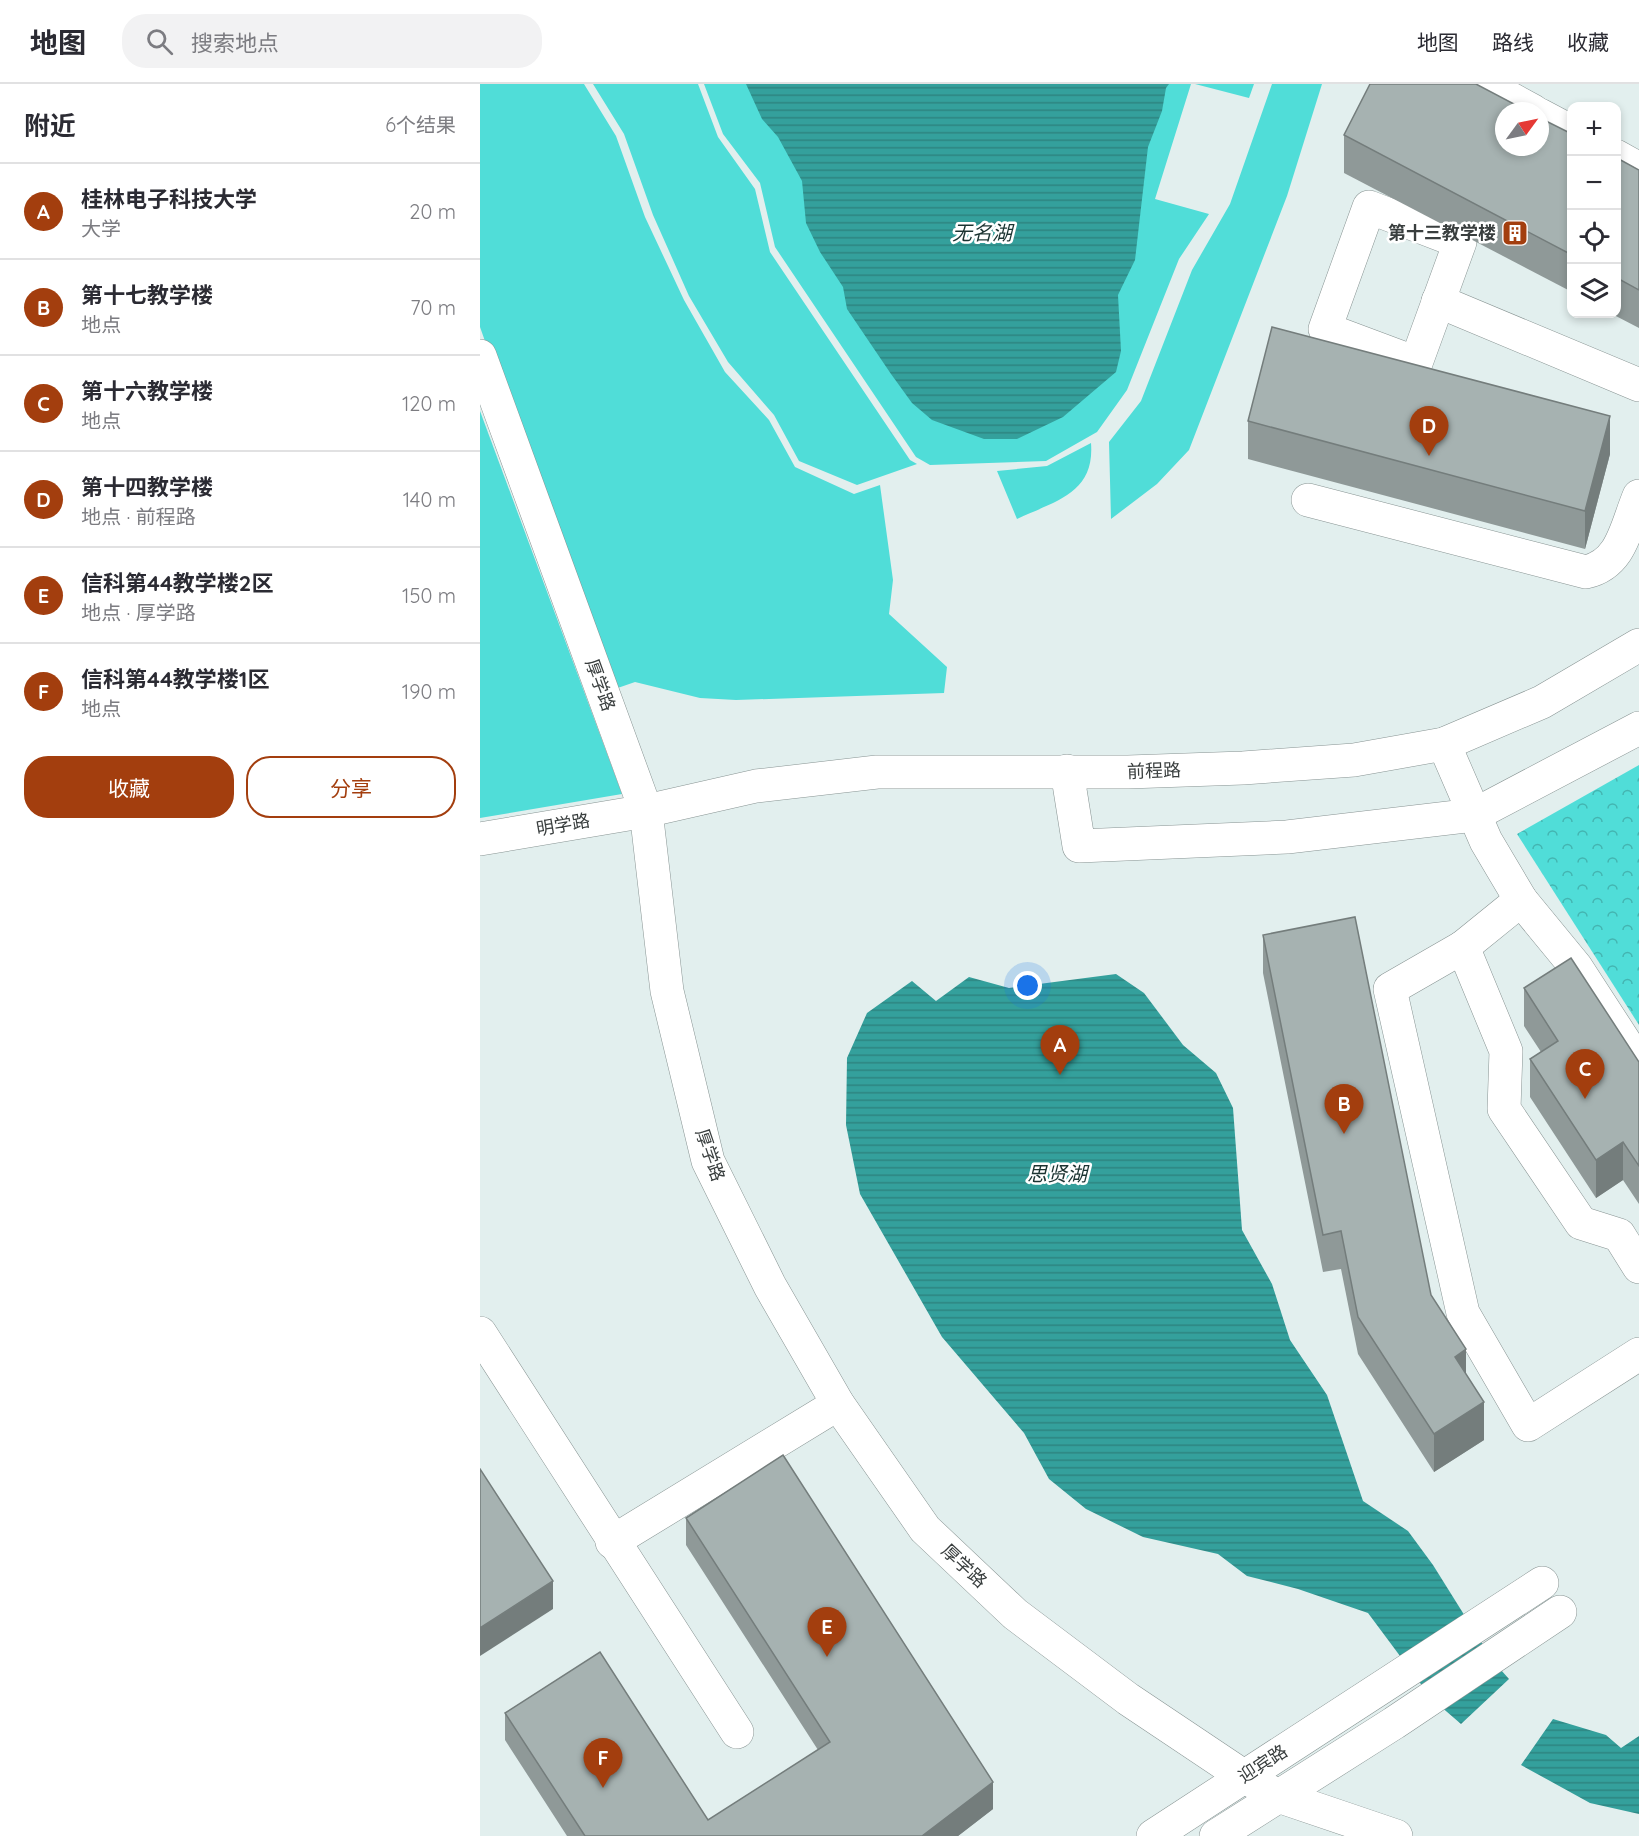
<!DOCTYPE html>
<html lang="zh">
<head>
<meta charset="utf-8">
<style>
	:root { --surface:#fff; --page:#f2f2f3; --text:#2b2b33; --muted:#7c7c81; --line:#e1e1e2; --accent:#a33e0e }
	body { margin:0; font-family:Quicksand,"Noto Sans SC",sans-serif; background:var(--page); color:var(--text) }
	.controls { position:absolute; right:18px; top:18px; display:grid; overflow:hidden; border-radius:12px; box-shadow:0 3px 9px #0003 }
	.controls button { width:54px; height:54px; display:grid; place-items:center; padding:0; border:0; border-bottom:2px solid var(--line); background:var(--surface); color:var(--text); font:30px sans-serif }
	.compass { position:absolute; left:1015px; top:18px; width:54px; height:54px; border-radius:50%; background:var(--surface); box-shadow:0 3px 9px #0003; rotate:57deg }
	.you { position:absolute; left:548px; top:902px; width:21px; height:21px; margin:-15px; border:4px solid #fff; border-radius:50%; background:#1a73e8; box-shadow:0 0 0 9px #1a73e833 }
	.badge { display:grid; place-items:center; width:39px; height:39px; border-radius:50%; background:var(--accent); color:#fff; font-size:20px; font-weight:700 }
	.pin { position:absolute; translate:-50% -50px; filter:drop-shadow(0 2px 3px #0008) }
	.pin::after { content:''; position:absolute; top:32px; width:21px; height:18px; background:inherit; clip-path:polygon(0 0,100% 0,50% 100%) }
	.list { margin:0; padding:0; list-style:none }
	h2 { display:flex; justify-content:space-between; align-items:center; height:78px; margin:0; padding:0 24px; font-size:26px }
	h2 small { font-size:20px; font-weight:400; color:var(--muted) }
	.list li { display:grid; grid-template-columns:39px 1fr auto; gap:18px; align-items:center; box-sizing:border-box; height:96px; padding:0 24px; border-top:2px solid var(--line) }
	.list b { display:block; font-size:22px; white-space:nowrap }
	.list p { margin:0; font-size:20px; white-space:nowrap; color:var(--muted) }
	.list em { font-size:20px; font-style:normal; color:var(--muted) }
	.actions { display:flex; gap:12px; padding:18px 24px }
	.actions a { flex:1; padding:14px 0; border:2px solid var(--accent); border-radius:24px; text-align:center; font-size:21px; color:var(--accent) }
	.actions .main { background:var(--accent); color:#fff }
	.icon { flex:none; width:33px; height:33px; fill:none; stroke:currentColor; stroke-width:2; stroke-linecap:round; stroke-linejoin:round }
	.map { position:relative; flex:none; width:1159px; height:1752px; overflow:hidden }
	header { display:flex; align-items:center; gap:36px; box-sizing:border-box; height:84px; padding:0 30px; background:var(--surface); border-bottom:2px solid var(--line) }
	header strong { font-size:28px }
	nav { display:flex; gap:33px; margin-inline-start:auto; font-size:21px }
	.search { width:420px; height:54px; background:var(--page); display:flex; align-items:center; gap:15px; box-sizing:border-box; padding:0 21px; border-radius:24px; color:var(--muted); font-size:22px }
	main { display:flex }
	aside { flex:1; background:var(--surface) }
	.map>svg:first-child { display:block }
</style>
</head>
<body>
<header>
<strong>地图</strong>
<div class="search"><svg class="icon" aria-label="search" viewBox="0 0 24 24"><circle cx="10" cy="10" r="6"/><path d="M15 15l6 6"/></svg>搜索地点</div>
<nav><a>地图</a><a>路线</a><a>收藏</a></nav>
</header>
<main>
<aside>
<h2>附近<small>6个结果</small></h2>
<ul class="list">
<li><span class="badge">A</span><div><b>桂林电子科技大学</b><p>大学</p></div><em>20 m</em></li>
<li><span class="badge">B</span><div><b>第十七教学楼</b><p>地点</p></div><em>70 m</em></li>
<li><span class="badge">C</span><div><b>第十六教学楼</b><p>地点</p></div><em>120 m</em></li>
<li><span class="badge">D</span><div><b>第十四教学楼</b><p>地点 · 前程路</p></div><em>140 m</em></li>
<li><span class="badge">E</span><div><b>信科第44教学楼2区</b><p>地点 · 厚学路</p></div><em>150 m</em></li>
<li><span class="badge">F</span><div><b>信科第44教学楼1区</b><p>地点</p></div><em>190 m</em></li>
</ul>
<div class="actions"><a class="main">收藏</a><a>分享</a></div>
</aside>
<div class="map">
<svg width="1159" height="1752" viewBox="0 0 1159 1752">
	<defs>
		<pattern id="park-crowns" width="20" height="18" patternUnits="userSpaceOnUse" patternTransform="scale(1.5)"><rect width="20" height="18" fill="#50ddd8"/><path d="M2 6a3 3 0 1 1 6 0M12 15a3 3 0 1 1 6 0" fill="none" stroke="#43b5b1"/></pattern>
		<pattern id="water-rules" width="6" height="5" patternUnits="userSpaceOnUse" patternTransform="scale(1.5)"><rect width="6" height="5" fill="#34a09c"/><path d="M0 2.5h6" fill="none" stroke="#2d8481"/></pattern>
	</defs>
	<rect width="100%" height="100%" fill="#e2efee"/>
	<!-- grass -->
	<g fill="#50ddd8">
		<polygon points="0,0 104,0 136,52 165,133 204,216 245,288 289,336 315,383 374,410 400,401 413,496 409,530 467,583 464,609 256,616 220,614 155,598 129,607 0,243"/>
		<polygon points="113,0 218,0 238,53 275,105 290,168 430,376 437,380 377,401 319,377 294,331 248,278 209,212 173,131 144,50"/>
		<polygon points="224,0 711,0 675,115 729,130 699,175 647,306 617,348 566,377 450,381 436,373 295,163 280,99 243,50"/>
		<polygon points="715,0 774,0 769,14"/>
		<polygon points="792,0 842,0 807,112 709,366 677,400 631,435 629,358 661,317 712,186 750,120"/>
		<polygon points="0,327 142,710 0,734"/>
		<path d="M 611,359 C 615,410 575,417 537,435 L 517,387 L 567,382 Z"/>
	</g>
	<!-- park -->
	<polygon fill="url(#park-crowns)" points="1159,681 1159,941 1037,750"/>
	<!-- water -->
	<g fill="url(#water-rules)">
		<polygon points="266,0 689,0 686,4 682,27 668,63 655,176 638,211 641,267 636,288 583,333 537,355 504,355 452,336 432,319 411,290 367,225 363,203 340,168 326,139 322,97 298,53 282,35"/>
		<polygon points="636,890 664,909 703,961 736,989 753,1024 762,1146 792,1200 810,1256 847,1311 883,1417 928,1447 953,1481 1013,1577 1029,1595 981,1640 952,1615 888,1529 818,1505 767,1492 738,1470 663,1453 606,1425 569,1395 544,1349 462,1253 380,1110 366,1041 367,974 387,929 432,897 456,917 489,893 529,904"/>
		<polygon points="1073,1635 1126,1651 1141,1664 1159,1652 1159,1730 1110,1719 1041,1681"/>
	</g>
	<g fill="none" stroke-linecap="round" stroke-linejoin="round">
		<!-- minor casing -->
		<g stroke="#889493" stroke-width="34">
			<g id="minor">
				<polyline points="1004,0 1053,27"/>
				<polyline points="1060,31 1092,48"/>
				<polyline points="1136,72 1159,85"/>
				<polygon points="889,123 980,158 936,279 845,245"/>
				<polyline points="958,217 1159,301"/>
				<polyline points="0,272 166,727 187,907 228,1077 290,1202 358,1320 445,1445 535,1530 648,1615 763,1692 798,1712 916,1752"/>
				<path d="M 828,416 L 1106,488 C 1142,480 1146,443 1159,412"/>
				<polyline points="964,660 1006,757 1041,816 1096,883 1159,980"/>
				<polyline points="587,687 599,762 807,753 994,731 1159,644"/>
				<polyline points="0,755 166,727 276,702 397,688 648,688 763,684 874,676 964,660 1062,618 1159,561"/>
				<polyline points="1041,816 983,863 910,905 983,1229 1048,1341 1159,1270"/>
				<polyline points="983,863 1026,967 1024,1025 1101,1139 1139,1151 1159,1183"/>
				<polyline points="0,1249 257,1648"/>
				<polyline points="132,1458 358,1320"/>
				<polyline points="673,1752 1062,1499"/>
				<polyline points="736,1752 914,1639 1080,1528"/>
			</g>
		</g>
		<!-- minor -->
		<use href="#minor" stroke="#fff" stroke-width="33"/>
	</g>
	<!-- wall -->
	<g fill="#8f9998">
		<polygon points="1092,50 1092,208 864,89 864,51"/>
		<polygon points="1137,74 1159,86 1159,244 1132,230 1137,230"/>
		<polygon points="768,337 1130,370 1105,465 768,375"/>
		<polygon points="783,851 951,1211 986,1291 1004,1356 954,1388 878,1270 861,1185 843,1188 783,889"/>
		<polygon points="1044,904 1159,978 1159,1120 1143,1096 1116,1114 1050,1013 1050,975 1061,968 1044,942"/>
		<polygon points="206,1434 513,1725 478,1752 87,1752 25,1656 25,1629 228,1736 338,1666 206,1461"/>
	</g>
	<!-- shaded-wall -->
	<g fill="#747d7c">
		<polygon points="1130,332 1130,370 1105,465 1105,427"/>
		<polygon points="1143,1058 1143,1096 1116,1114 1116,1076"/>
		<polygon points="986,1265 986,1303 975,1273"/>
		<polygon points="1004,1318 1004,1356 954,1388 954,1350"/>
		<polygon points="73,1497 73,1525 0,1572 0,1544"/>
		<polygon points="513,1698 513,1725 478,1752 442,1752"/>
	</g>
	<!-- building -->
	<g fill="#a6b2b1" stroke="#747d7c" stroke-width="1.5">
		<polygon points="890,0 996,0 1047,27 1024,27 1024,63 1060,63 1060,34 1092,50 1092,171 864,51"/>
		<polygon points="1137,74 1159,86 1159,206 1137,194"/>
		<polygon points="792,243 1130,332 1105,427 768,337"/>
		<polygon points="875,833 951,1211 986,1265 975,1273 1004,1318 954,1350 878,1233 861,1147 843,1151 783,851"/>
		<polygon points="1091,874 1159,978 1159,1082 1143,1058 1116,1076 1050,975 1078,957 1044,904"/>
		<polygon points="303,1371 513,1698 442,1752 105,1752 25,1629 120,1568 228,1736 350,1658 206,1434"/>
		<polygon points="0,1385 73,1497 0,1544"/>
	</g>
	<!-- icons -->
	<defs>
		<g id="building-square" transform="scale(1.35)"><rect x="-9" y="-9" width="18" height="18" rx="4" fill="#a33e0e" stroke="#fff"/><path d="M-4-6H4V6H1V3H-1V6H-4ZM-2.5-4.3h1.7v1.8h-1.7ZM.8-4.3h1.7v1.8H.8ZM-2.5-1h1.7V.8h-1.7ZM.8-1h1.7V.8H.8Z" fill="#fff"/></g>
	</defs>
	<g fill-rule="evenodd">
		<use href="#building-square" x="1035" y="149"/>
	</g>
	<g text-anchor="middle" stroke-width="5" stroke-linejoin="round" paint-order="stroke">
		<!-- poi labels -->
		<g font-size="18" font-weight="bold" fill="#393e3e" stroke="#fff" text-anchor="end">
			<text x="1016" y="155">第十三教学楼</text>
		</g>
		<!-- street labels -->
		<g font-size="18" fill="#393e3e" stroke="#fff">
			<text transform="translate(120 601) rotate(70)" y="6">厚学路</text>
			<text transform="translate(674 687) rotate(-2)" y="6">前程路</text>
			<text transform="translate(83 741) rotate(-10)" y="6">明学路</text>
			<text transform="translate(230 1071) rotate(71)" y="6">厚学路</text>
			<text transform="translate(484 1482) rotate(43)" y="6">厚学路</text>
			<text transform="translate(783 1680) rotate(-33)" y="6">迎宾路</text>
		</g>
		<!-- water labels -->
		<g font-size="20" font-style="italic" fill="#1b3331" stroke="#fff">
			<text x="502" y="156">无名湖</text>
			<text x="577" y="1097">思贤湖</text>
		</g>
	</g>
</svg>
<div class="controls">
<button>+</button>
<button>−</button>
<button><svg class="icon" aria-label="locate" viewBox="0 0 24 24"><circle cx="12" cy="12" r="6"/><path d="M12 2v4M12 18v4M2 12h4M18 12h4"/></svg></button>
<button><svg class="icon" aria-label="layers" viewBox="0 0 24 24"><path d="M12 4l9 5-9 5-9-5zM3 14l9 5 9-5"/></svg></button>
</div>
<svg class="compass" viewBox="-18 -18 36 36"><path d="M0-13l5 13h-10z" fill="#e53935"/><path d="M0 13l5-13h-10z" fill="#7c7c81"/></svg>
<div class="you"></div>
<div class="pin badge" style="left:580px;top:991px">A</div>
<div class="pin badge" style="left:864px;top:1050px">B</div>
<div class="pin badge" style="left:1105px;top:1015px">C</div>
<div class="pin badge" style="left:949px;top:372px">D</div>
<div class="pin badge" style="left:347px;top:1573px">E</div>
<div class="pin badge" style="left:123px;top:1704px">F</div>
</div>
</main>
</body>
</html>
